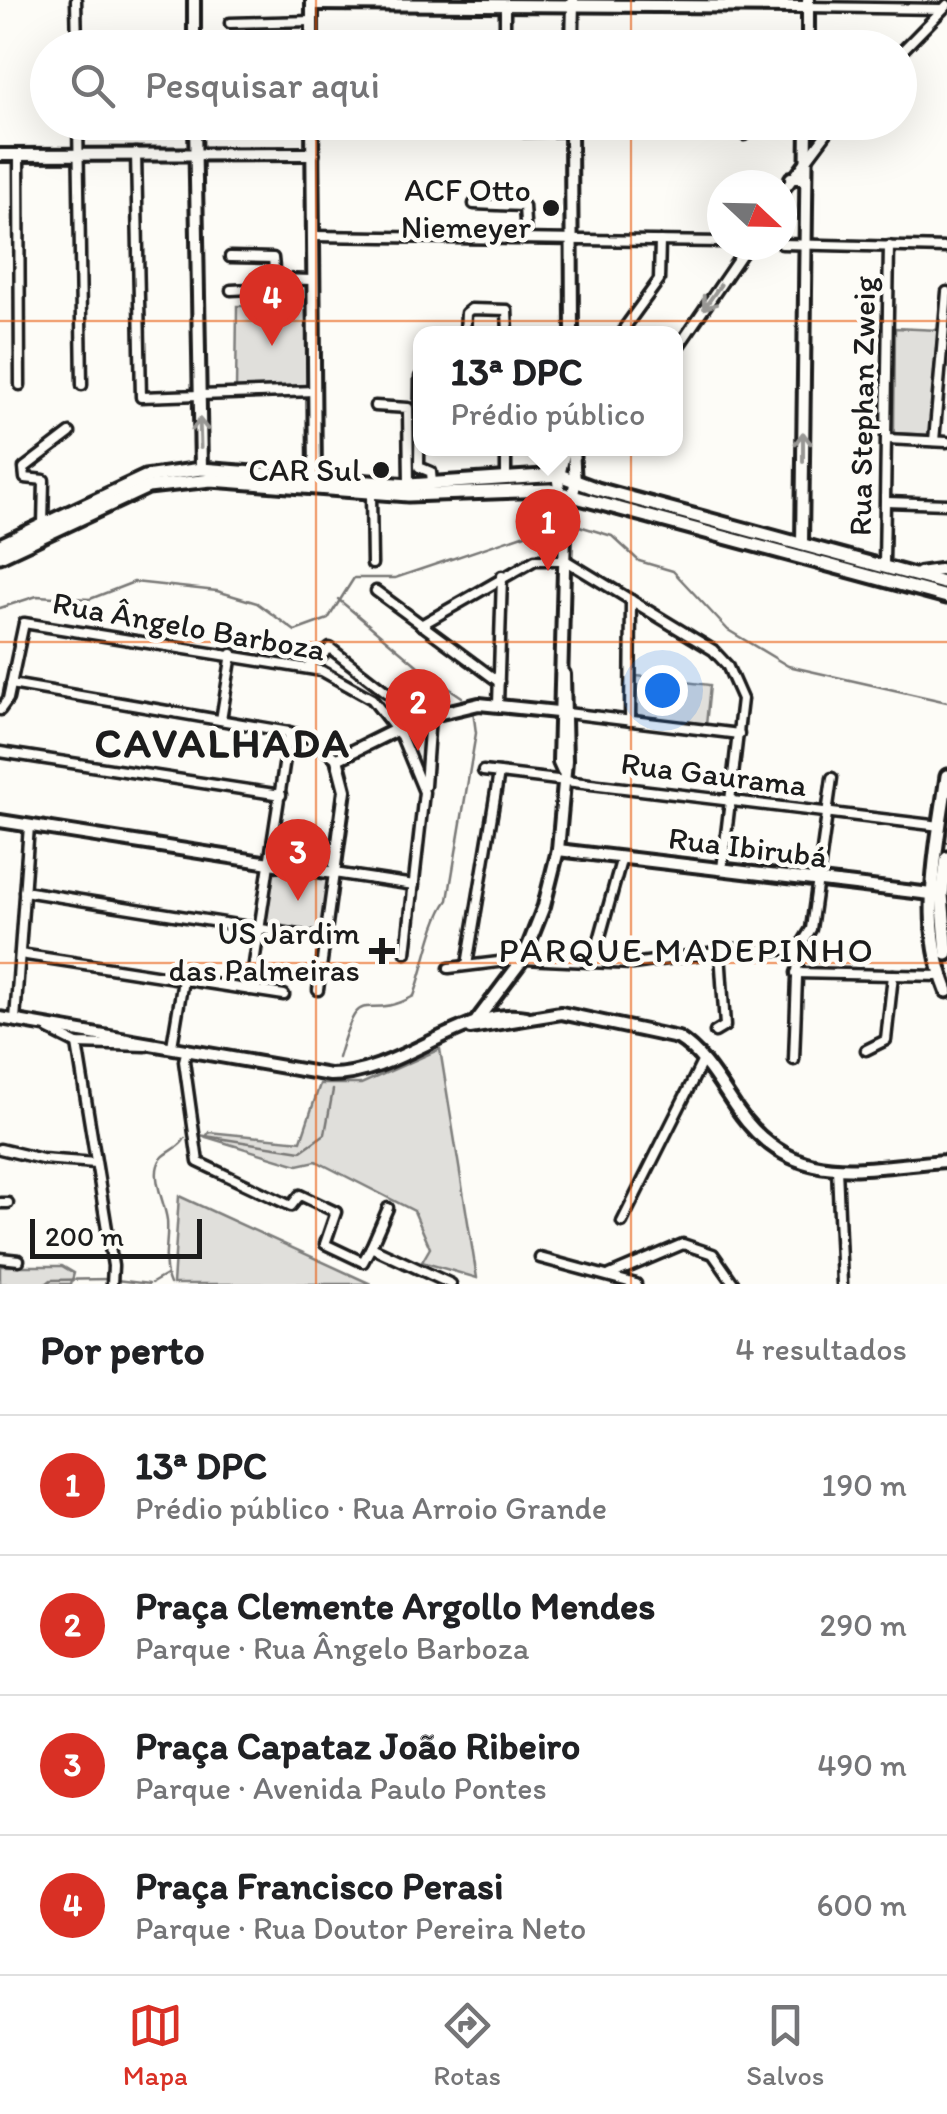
<!DOCTYPE html>
<html lang="pt">
<head>
<meta charset="utf-8">
<style>
	:root { --surface:#fff; --page:#f6f6f6; --text:#202124; --muted:#757577; --line:#e0e0e0; --accent:#d93025 }
	body { margin:0; font-family:Itim,sans-serif; background:var(--page); color:var(--text) }
	.compass { position:absolute; left:707px; top:170px; width:90px; height:90px; border-radius:50%; background:var(--surface); box-shadow:0 10px 40px #0002; rotate:112deg }
	.scale { position:absolute; left:30px; bottom:25px; width:172px; box-sizing:border-box; padding-left:10px; border:5px solid #1c1c1c; border-top:0; font-size:28px; line-height:35px; white-space:nowrap; color:#1c1c1c; -webkit-text-stroke:8px #fdfcf7; paint-order:stroke }
	.you { position:absolute; left:662px; top:690px; width:35px; height:35px; margin:-25px; border:8px solid #fff; border-radius:50%; background:#1a73e8; box-shadow:0 0 0 15px #1a73e833 }
	.badge { display:grid; place-items:center; width:65px; height:65px; border-radius:50%; background:var(--accent); color:#fff; font-size:32px; font-weight:700 }
	.pin { position:absolute; translate:-50% -82px; filter:drop-shadow(0 2px 5px #0008) }
	.pin::after { content:''; position:absolute; top:52px; width:35px; height:30px; background:inherit; clip-path:polygon(0 0,100% 0,50% 100%) }
	.popup { position:absolute; left:413px; top:326px; width:270px; height:130px; box-sizing:border-box; display:grid; place-content:center; border-radius:20px; background:var(--surface); filter:drop-shadow(0 2px 8px #0005); font-size:32px; white-space:nowrap; color:var(--muted) }
	.popup b { font-size:38px; color:var(--text) }
	.popup::after { content:''; position:absolute; left:50%; top:100%; margin-left:-20px; border:20px solid transparent; border-top-color:var(--surface) }
	.list { margin:0; padding:0; list-style:none }
	h2 { display:flex; justify-content:space-between; align-items:center; height:130px; margin:0; padding:0 40px; font-size:42px }
	h2 small { font-size:32px; font-weight:400; color:var(--muted) }
	.list li { display:grid; grid-template-columns:65px 1fr auto; gap:30px; align-items:center; box-sizing:border-box; height:140px; padding:0 40px; border-top:2px solid var(--line) }
	.list b { display:block; font-size:38px; white-space:nowrap }
	.list p { margin:0; font-size:32px; white-space:nowrap; color:var(--muted) }
	.list em { font-size:32px; font-style:normal; color:var(--muted) }
	.icon { flex:none; width:55px; height:55px; fill:none; stroke:currentColor; stroke-width:2; stroke-linecap:round; stroke-linejoin:round }
	.map { position:relative; flex:none; width:947px; height:1284px; overflow:hidden }
	.search { position:absolute; background:var(--surface); box-shadow:0 10px 40px #0002; left:30px; right:30px; top:30px; height:110px; display:flex; align-items:center; gap:25px; box-sizing:border-box; padding:0 35px; border-radius:55px; color:var(--muted); font-size:38px }
	.sheet { height:690px; background:var(--surface) }
	nav { display:flex; justify-content:space-around; align-items:center; box-sizing:border-box; height:140px; border-top:2px solid var(--line); background:var(--surface); font-size:28px; color:var(--muted) }
	nav a { display:grid; justify-items:center; gap:5px }
	nav .on { color:var(--accent) }
	.map>svg:first-child { display:block }
</style>
</head>
<body>
<div class="map">
<svg width="947" height="1284" viewBox="0 0 947 1284">
	<rect width="100%" height="100%" fill="#fdfcf7"/>
	<filter id="ink" filterUnits="userSpaceOnUse"><feTurbulence type="fractalNoise" baseFrequency=".01" numOctaves="2"/><feDisplacementMap in="SourceGraphic" scale="20" xChannelSelector="R" yChannelSelector="G"/><feConvolveMatrix kernelMatrix="1 2 1 2 8 2 1 2 1" color-interpolation-filters="sRGB"/></filter>
	<g filter="url(#ink)">
		<!-- green -->
		<g fill="#e0dfdb" stroke="#7e7e7c" stroke-width="2.5">
			<polygon points="237,306 307,306 307,386 236,392"/>
			<polygon points="895,328 938,330 929,435 894,433"/>
			<polygon points="637,676 710,685 706,725 634,715"/>
			<polygon points="274,867 331,875 323,935 265,927"/>
			<polygon points="440,1049 477,1278 422,1262 430,1248 414,1211 316,1161 298,1165 206,1137 209,1132 301,1141 320,1084 361,1084"/>
			<polygon points="179,1196 371,1284 173,1284"/>
			<polygon points="0,1266 62,1266 74,1273 71,1284 0,1284"/>
		</g>
		<g fill="none" stroke-linecap="round" stroke-linejoin="round">
			<!-- stream -->
			<g stroke="#797876" stroke-width="2.5">
				<polyline points="576,525 612,536 639,561 673,571 728,630 788,666 947,702"/>
				<polyline points="338,599 424,671 462,697"/>
				<polyline points="0,608 37,596 90,599 134,582 217,591 257,603 295,631 328,619 354,578 395,578 555,524"/>
				<path d="M 338,1058 C 362,976 361,1025 414,996 C 424,969 433,919 448,900 L 476,733 L 473,710"/>
				<polyline points="199,1135 301,1151 325,1134 333,1090"/>
				<polyline points="116,1280 149,1284"/>
				<polyline points="152,1283 166,1275"/>
				<polyline points="46,1284 51,1280 108,1279"/>
				<path d="M 170,1284 C 161,1265 169,1241 167,1220 C 165,1204 153,1181 158,1165 C 162,1151 179,1151 185,1138"/>
			</g>
			<!-- street casing -->
			<g stroke="#1c1c1c" stroke-width="15">
				<g id="street">
					<polyline points="76,0 77,48"/>
					<polyline points="807,7 942,9"/>
					<polyline points="230,23 312,21"/>
					<polyline points="505,48 505,5"/>
					<polyline points="900,53 947,5"/>
					<polyline points="78,122 82,385"/>
					<polyline points="524,132 572,131"/>
					<polyline points="708,134 709,122"/>
					<polyline points="744,135 744,122"/>
					<polyline points="136,153 141,397 315,391"/>
					<polyline points="19,155 20,385"/>
					<polyline points="782,193 835,122"/>
					<polyline points="474,204 524,206 526,239"/>
					<polyline points="313,236 722,242"/>
					<polyline points="782,244 947,248"/>
					<polyline points="230,257 273,258 275,279 313,280"/>
					<polyline points="231,290 272,288 275,279"/>
					<polyline points="625,327 659,280 660,241"/>
					<polyline points="465,334 466,313 471,309 507,310 508,334"/>
					<polyline points="676,350 748,245"/>
					<polyline points="420,377 419,467 431,472 432,483"/>
					<polyline points="375,406 408,408 409,485"/>
					<polyline points="887,439 947,442"/>
					<polyline points="934,441 947,292"/>
					<polyline points="506,478 506,448"/>
					<polyline points="371,494 372,564"/>
					<polyline points="886,502 947,504"/>
					<polyline points="43,525 44,480 25,478 24,468 70,433"/>
					<polyline points="884,565 889,246"/>
					<polyline points="376,591 499,682"/>
					<polyline points="421,625 535,560 565,560 713,650 727,665 742,699 722,869"/>
					<polyline points="308,668 330,648 420,718"/>
					<polyline points="11,684 289,732 308,737 337,759"/>
					<polyline points="498,705 502,576"/>
					<polyline points="0,710 8,699 24,623 322,671 372,699 401,736 424,792 406,953"/>
					<polyline points="567,713 739,734"/>
					<polyline points="221,720 232,654"/>
					<polyline points="630,721 631,600"/>
					<polyline points="0,752 281,795"/>
					<polyline points="483,771 940,826"/>
					<polyline points="425,786 430,716"/>
					<polyline points="24,891 324,939"/>
					<polyline points="20,954 284,995"/>
					<polyline points="593,962 622,857"/>
					<polyline points="467,965 499,773"/>
					<polyline points="449,968 523,959 633,964 736,949 798,950"/>
					<polyline points="796,973 941,976"/>
					<polyline points="250,990 289,732"/>
					<polyline points="318,990 334,873 414,885"/>
					<polyline points="15,1020 29,826"/>
					<polyline points="49,1030 77,1044 146,1046"/>
					<polyline points="715,1032 725,1026 720,952"/>
					<polyline points="77,1044 113,1266 112,1284"/>
					<polyline points="172,1046 183,980"/>
					<polyline points="187,1049 184,1061 198,1162 291,1206 300,1195 336,1212 325,1244 363,1262 371,1247 451,1284"/>
					<polyline points="866,1050 886,1040 893,975"/>
					<polyline points="794,1060 798,950 811,929 832,778"/>
					<polyline points="0,1149 42,1159 96,1163"/>
					<polyline points="837,1168 842,1284"/>
					<polyline points="0,1203 8,1203"/>
					<polyline points="622,1222 703,1060"/>
					<polyline points="371,1247 388,1208"/>
					<polyline points="0,1258 19,1260"/>
					<polyline points="540,1258 636,1284"/>
					<polyline points="610,1275 683,1244 713,1254 734,1284"/>
				</g>
			</g>
			<!-- secondary casing -->
			<g stroke="#1c1c1c" stroke-width="18">
				<g id="secondary">
					<polyline points="194,0 194,48"/>
					<polyline points="312,0 312,48"/>
					<polyline points="808,0 808,48"/>
					<polyline points="312,4 807,7"/>
					<polyline points="572,48 573,0"/>
					<polyline points="195,122 201,469"/>
					<polyline points="312,122 315,480"/>
					<polyline points="571,122 572,334"/>
					<polyline points="0,155 313,154"/>
					<polyline points="791,178 802,178 806,183"/>
					<polyline points="567,525 575,484 573,448"/>
					<polyline points="802,545 807,122"/>
					<polyline points="919,573 947,569"/>
					<polyline points="563,771 559,762 565,531 558,481 565,449"/>
					<polyline points="0,821 334,873 345,790 337,759 420,718 479,704 567,713"/>
					<polyline points="558,850 931,894"/>
					<path d="M 0,1018 L 330,1075 C 399,1075 466,1005 526,1017"/>
					<polyline points="477,1020 523,959 544,906 558,850 566,761 564,674"/>
					<path d="M 470,1028 L 561,1013 L 678,1038 C 704,1054 719,1083 737,1109 C 794,1191 860,1166 947,1161"/>
				</g>
			</g>
			<!-- primary casing -->
			<g stroke="#1c1c1c" stroke-width="19">
				<g id="primary">
					<polyline points="544,475 565,452"/>
					<polyline points="0,545 145,477 201,469 409,485 559,475 597,489 947,584"/>
					<polyline points="0,556 148,487 211,480 408,495 550,490 947,597"/>
					<path d="M 947,776 C 937,848 919,922 947,991"/>
					<polyline points="947,858 942,895 947,954"/>
				</g>
			</g>
			<!-- street -->
			<use href="#street" stroke="#fdfcf7" stroke-width="8"/>
			<!-- secondary -->
			<use href="#secondary" stroke="#fdfcf7" stroke-width="10"/>
			<!-- primary -->
			<use href="#primary" stroke="#fdfcf7" stroke-width="11"/>
		</g>
		<!-- one-way arrows -->
		<defs><path id="oneway-shaft" d="M-6 0H5M1.5-3L5.5 0L1.5 3" fill="none" stroke-width="1.6" stroke-linecap="round" stroke-linejoin="round" transform="scale(2.5)"/></defs>
		<g stroke="#989794">
			<use href="#oneway-shaft" transform="translate(712 297) rotate(125)"/>
			<use href="#oneway-shaft" transform="translate(200 433) rotate(-92)"/>
			<use href="#oneway-shaft" transform="translate(803 447) rotate(-90)"/>
		</g>
	</g>
	<!-- grid -->
	<path fill="none" stroke="#e8590c" stroke-width="2.5" stroke-opacity="0.55" d="M 316,0 L 316,48M 631,0 L 631,48M 316,122 L 316,1284M 631,122 L 631,1284M 0,321 L 947,321M 0,642 L 947,642M 0,963 L 947,963"/>
	<!-- markers -->
	<g fill="#1c1c1c" stroke="#fdfcf7" stroke-width="4">
		<circle cx="551" cy="208" r="10"/>
		<circle cx="381" cy="470" r="10"/>
		<path d="M377 936h10v10h10v10h-10v10h-10v-10h-10v-10h10z"/>
	</g>
	<g text-anchor="middle" stroke-width="9" stroke-linejoin="round" paint-order="stroke">
		<!-- poi labels -->
		<g font-size="32" fill="#1c1c1c" stroke="#fdfcf7" text-anchor="end">
			<text x="531" y="201">ACF Otto<tspan x="531" dy="37">Niemeyer</tspan></text>
			<text x="361" y="481">CAR Sul</text>
			<text x="360" y="944">US Jardim<tspan x="360" dy="37">das Palmeiras</tspan></text>
		</g>
		<!-- street labels -->
		<g font-size="32" fill="#1c1c1c" stroke="#fdfcf7">
			<text transform="translate(862 406) rotate(-89)" y="11">Rua Stephan Zweig</text>
			<text transform="translate(189 626) rotate(10)" y="11">Rua Ângelo Barboza</text>
			<text transform="translate(714 774) rotate(7)" y="11">Rua Gaurama</text>
			<text transform="translate(748 847) rotate(7)" y="11">Rua Ibirubá</text>
		</g>
		<!-- neighbourhood labels -->
		<g font-size="35" letter-spacing="2.5" fill="#1c1c1c" stroke="#fdfcf7">
			<text x="687" y="962">PARQUE MADEPINHO</text>
		</g>
		<!-- district labels -->
		<g font-size="42" font-weight="bold" letter-spacing="2.5" fill="#1c1c1c" stroke="#fdfcf7">
			<text x="223" y="757">CAVALHADA</text>
		</g>
	</g>
</svg>
<svg class="compass" viewBox="-18 -18 36 36"><path d="M0-13l5 13h-10z" fill="#e53935"/><path d="M0 13l5-13h-10z" fill="#757577"/></svg>
<div class="scale">200 m</div>
<div class="you"></div>
<div class="pin badge" style="left:548px;top:571px">1</div>
<div class="popup"><b>13ª DPC</b>Prédio público</div>
<div class="pin badge" style="left:418px;top:751px">2</div>
<div class="pin badge" style="left:298px;top:901px">3</div>
<div class="pin badge" style="left:272px;top:346px">4</div>
<div class="search"><svg class="icon" aria-label="search" viewBox="0 0 24 24"><circle cx="10" cy="10" r="6"/><path d="M15 15l6 6"/></svg>Pesquisar aqui</div>
</div>
<section class="sheet">
<h2>Por perto<small>4 resultados</small></h2>
<ul class="list">
<li><span class="badge">1</span><div><b>13ª DPC</b><p>Prédio público · Rua Arroio Grande</p></div><em>190 m</em></li>
<li><span class="badge">2</span><div><b>Praça Clemente Argollo Mendes</b><p>Parque · Rua Ângelo Barboza</p></div><em>290 m</em></li>
<li><span class="badge">3</span><div><b>Praça Capataz João Ribeiro</b><p>Parque · Avenida Paulo Pontes</p></div><em>490 m</em></li>
<li><span class="badge">4</span><div><b>Praça Francisco Perasi</b><p>Parque · Rua Doutor Pereira Neto</p></div><em>600 m</em></li>
</ul>
</section>
<nav>
<a class="on"><svg class="icon" aria-label="map" viewBox="0 0 24 24"><path d="M3 6l6-2 6 2 6-2v14l-6 2-6-2-6 2zM9 4v14M15 6v14"/></svg>Mapa</a>
<a><svg class="icon" aria-label="directions" viewBox="0 0 24 24"><path d="M12 3l9 9-9 9-9-9zM9 14v-3h6M13 9l2 2-2 2"/></svg>Rotas</a>
<a><svg class="icon" aria-label="saved" viewBox="0 0 24 24"><path d="M7 4h10v16l-5-4-5 4z"/></svg>Salvos</a>
</nav>
</body>
</html>
